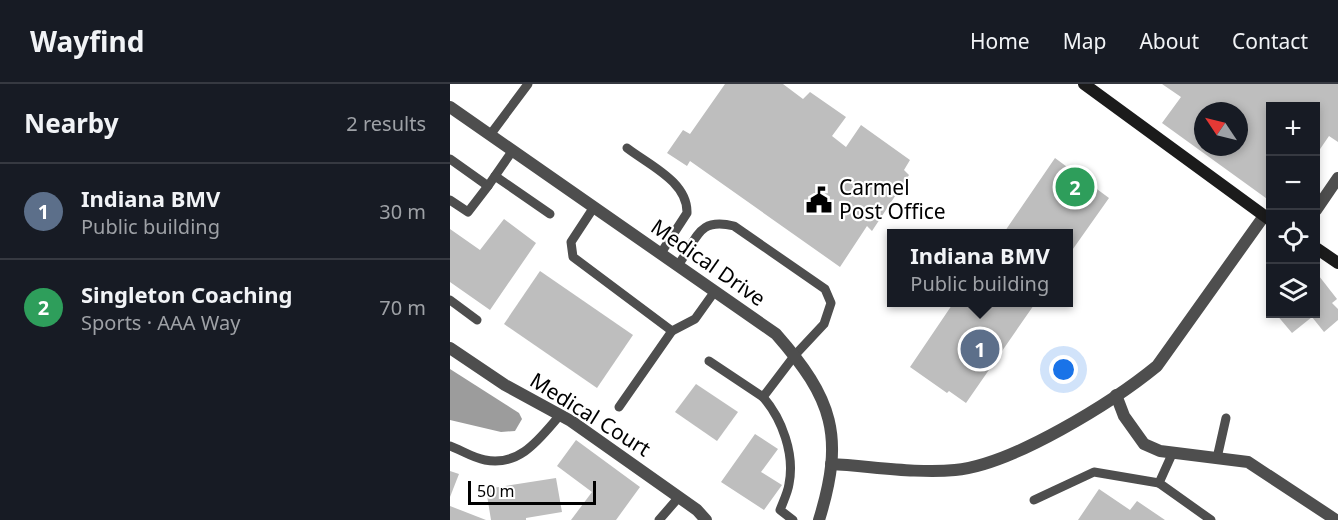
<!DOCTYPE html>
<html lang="en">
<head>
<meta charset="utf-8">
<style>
	:root { --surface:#171b24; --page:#242831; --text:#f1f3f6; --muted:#9ea1a6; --line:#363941; --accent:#ea580c }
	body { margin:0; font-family:"Noto Sans",sans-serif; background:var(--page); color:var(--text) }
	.controls { position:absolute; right:18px; top:18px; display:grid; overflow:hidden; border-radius:0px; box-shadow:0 3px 9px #0003 }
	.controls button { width:54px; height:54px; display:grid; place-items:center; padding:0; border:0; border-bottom:2px solid var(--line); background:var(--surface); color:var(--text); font:30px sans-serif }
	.compass { position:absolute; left:744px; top:18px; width:54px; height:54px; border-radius:50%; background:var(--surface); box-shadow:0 3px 9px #0003; rotate:305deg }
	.scale { position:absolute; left:18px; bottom:15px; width:128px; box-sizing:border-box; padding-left:6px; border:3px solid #000; border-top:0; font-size:16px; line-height:21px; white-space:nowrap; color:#000; -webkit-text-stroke:4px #fff; paint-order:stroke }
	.you { position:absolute; left:614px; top:286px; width:21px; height:21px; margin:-15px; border:4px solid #fff; border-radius:50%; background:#1a73e8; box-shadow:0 0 0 9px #1a73e833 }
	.badge { display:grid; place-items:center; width:39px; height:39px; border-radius:50%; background:var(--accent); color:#fff; font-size:20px; font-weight:700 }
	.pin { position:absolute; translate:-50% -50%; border:3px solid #fff; box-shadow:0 2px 6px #0006 }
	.popup { position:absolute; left:437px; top:145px; width:186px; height:78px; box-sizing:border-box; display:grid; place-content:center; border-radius:0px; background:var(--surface); filter:drop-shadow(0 2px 4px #0005); font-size:20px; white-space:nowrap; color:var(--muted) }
	.popup b { font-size:22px; color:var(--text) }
	.popup::after { content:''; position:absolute; left:50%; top:100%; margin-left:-12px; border:12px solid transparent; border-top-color:var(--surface) }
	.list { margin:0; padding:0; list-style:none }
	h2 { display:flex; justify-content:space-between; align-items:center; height:78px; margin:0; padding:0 24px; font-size:26px }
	h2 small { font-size:20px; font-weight:400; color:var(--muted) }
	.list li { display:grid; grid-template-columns:39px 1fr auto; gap:18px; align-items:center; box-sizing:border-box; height:96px; padding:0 24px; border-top:2px solid var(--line) }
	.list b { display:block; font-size:22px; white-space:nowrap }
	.list p { margin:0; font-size:20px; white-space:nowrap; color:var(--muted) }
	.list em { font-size:20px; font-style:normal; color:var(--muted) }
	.icon { flex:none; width:33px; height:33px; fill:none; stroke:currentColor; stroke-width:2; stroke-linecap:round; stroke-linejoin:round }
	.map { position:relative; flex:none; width:888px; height:436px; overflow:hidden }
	header { display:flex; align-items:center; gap:36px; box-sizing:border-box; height:84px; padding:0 30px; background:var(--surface); border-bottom:2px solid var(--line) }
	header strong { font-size:28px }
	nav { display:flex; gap:33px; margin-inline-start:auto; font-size:21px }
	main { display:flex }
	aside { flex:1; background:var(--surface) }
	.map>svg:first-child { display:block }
</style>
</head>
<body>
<header>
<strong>Wayfind</strong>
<nav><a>Home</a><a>Map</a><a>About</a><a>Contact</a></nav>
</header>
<main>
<aside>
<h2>Nearby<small>2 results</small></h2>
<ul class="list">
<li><span class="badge" style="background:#5c6f8a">1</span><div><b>Indiana BMV</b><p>Public building</p></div><em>30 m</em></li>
<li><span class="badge" style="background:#2e9e5b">2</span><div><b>Singleton Coaching</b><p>Sports · AAA Way</p></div><em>70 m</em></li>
</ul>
</aside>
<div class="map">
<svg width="888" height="436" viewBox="0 0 888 436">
	<rect width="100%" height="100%" fill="#fff"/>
	<!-- water -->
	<polygon fill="#9c9c9c" points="0,285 69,329 72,335 65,347 51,348 0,336"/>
	<!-- building -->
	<g fill="#bebebe" fill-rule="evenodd">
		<polygon points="275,0 333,0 353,15 360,8 396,33 382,52 396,63 411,41 460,76 454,86 459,91 422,147 417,142 390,183 240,77 237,82 217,69 233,46 240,50"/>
		<path d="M 712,0 L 888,0 L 888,58 L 879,52 L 866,71 L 866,22 L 820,22 L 820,117 L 712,39 L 731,13 ZM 753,27 L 789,27 L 789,63 L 753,63 Z"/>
		<polygon points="605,74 659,114 618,172 618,150 553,150"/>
		<polygon points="54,135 86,159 40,226 0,198 0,145 30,166"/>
		<polygon points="90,187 183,251 147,304 54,240"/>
		<polygon points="869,192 887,215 882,219 888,225 888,236 874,248 862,233 842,249 826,230 866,230 866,195"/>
		<polygon points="504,218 586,218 516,319 499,307 497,309 460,283"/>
		<polygon points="246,300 288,328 267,357 225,328"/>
		<polygon points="305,350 328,365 311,388 332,401 314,426 271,398"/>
		<polygon points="126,356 190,403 166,436 121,436 142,408 107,382"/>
		<polygon points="0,387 9,390 0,413"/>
		<polygon points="106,394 112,428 76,434 76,436 41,436 36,405"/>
		<polygon points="649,405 680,426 687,417 715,436 628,436"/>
		<polygon points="0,422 36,436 0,436"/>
	</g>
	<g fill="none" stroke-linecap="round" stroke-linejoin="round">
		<!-- lane -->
		<g stroke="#4e4e4e" stroke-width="9">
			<polyline points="40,51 78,0"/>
			<path d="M 177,64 C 199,81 238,98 237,129 L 211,169"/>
			<polyline points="0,75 38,102 63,66"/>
			<polyline points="45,92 100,130"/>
			<polyline points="0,116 18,128 38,102"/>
			<polyline points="144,123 121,158 123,173 222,247"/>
			<path d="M 228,181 C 248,155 247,133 284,142 L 375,205 L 381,219 L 374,240 L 345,271 L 313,313 C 332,335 345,370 339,400 C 338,408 333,418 330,426 L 343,436"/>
			<polyline points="0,216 27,236"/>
			<polyline points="259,277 313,313"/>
			<polyline points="169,323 222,247 245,235 265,207"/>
			<path d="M 0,362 C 11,366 23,374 35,376 C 70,383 90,354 110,331"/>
			<polyline points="723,368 709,399 761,436"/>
			<polyline points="767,374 776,334"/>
			<polyline points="584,416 644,388 709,399"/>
			<polyline points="209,436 229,413"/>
		</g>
		<!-- street -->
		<g stroke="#4e4e4e" stroke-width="12">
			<path d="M 0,23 L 326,250 C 383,315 395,352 369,436"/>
			<polyline points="866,126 888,94"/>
			<polyline points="0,264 55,301 121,337 247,426 256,436"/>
			<polyline points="666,311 674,332 694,360 710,367 798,378 886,436"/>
			<path d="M 381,380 C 420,382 468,390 505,386 C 562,381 663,318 707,282 L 814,132"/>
		</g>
		<!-- secondary -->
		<g stroke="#1b1b1b" stroke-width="12">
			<polyline points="634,0 820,136"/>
			<polyline points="866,164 888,179"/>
		</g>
	</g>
	<!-- icons -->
	<defs>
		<g id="civic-bare" transform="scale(2.07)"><path d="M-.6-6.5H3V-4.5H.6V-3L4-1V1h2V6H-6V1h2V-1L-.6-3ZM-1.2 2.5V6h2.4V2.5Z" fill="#000" stroke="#fff" stroke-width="2.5" paint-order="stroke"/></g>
	</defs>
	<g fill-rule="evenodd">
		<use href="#civic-bare" x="369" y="116"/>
	</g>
	<g text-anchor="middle" stroke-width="4.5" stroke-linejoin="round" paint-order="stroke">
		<!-- poi labels -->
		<g font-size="21" fill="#000" stroke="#fff" text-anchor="start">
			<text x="389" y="111">Carmel<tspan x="389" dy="24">Post Office</tspan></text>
		</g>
		<!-- street labels -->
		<g font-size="21" fill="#000" stroke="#fff">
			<text transform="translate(258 179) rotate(35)" y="7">Medical Drive</text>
			<text transform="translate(140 331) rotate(32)" y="7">Medical Court</text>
		</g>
	</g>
</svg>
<div class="controls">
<button>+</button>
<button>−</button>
<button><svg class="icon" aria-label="locate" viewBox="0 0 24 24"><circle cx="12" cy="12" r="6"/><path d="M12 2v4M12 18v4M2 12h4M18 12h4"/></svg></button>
<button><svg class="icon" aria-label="layers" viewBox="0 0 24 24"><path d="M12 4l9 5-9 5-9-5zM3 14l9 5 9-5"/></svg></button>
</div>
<svg class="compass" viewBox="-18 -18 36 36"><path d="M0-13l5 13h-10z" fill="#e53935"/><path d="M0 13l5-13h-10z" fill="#9ea1a6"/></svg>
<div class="scale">50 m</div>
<div class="you"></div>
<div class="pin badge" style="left:530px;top:265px;background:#5c6f8a">1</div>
<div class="popup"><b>Indiana BMV</b>Public building</div>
<div class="pin badge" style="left:625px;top:103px;background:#2e9e5b">2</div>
</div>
</main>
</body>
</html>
